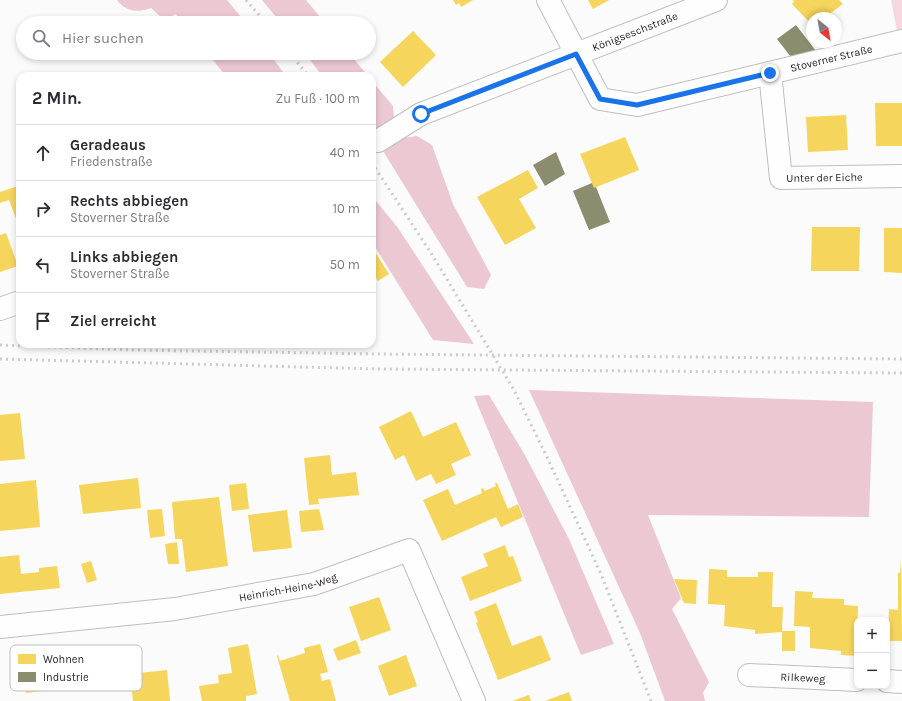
<!DOCTYPE html>
<html lang="de">
<head>
<meta charset="utf-8">
<style>
	:root { --surface:#fff; --page:#f2f2f3; --text:#2b2b33; --muted:#7c7c81; --line:#e1e1e2 }
	body { margin:0; font-family:Karla,sans-serif; background:var(--page); color:var(--text) }
	.controls { position:absolute; right:12px; bottom:12px; display:grid; overflow:hidden; border-radius:8px; box-shadow:0 2px 6px #0003 }
	.controls button { width:36px; height:36px; display:grid; place-items:center; padding:0; border:0; border-bottom:1px solid var(--line); background:var(--surface); color:var(--text); font:20px sans-serif }
	.compass { position:absolute; left:806px; top:12px; width:36px; height:36px; border-radius:50%; background:var(--surface); box-shadow:0 2px 6px #0003; rotate:149deg }
	.stop { position:absolute; width:12px; height:12px; margin:-9px; border:3px solid #1a73e8; border-radius:50%; background:#fff }
	.stop.end { background:#1a73e8; border-color:#fff; box-shadow:0 1px 4px #0008 }
	.list { margin:0; padding:0; list-style:none }
	h2 { display:flex; justify-content:space-between; align-items:center; height:52px; margin:0; padding:0 16px; font-size:17px }
	h2 small { font-size:13px; font-weight:400; color:var(--muted) }
	.list li { display:grid; grid-template-columns:26px 1fr auto; gap:12px; align-items:center; box-sizing:border-box; height:56px; padding:0 16px; border-top:1px solid var(--line) }
	.list b { display:block; font-size:15px; white-space:nowrap }
	.list p { margin:0; font-size:13px; white-space:nowrap; color:var(--muted) }
	.list em { font-size:13px; font-style:normal; color:var(--muted) }
	.icon { flex:none; width:22px; height:22px; fill:none; stroke:currentColor; stroke-width:2; stroke-linecap:round; stroke-linejoin:round }
	.map { position:relative; flex:none; width:902px; height:701px; overflow:hidden }
	.search { position:absolute; background:var(--surface); box-shadow:0 2px 6px #0003; left:16px; top:16px; width:360px; height:44px; display:flex; align-items:center; gap:10px; box-sizing:border-box; padding:0 14px; border-radius:22px; color:var(--muted); font-size:15px }
	.panel { position:absolute; background:var(--surface); box-shadow:0 2px 6px #0003; left:16px; top:72px; width:360px; height:276px; border-radius:12px }
	.map>svg:first-child { display:block }
</style>
</head>
<body>
<div class="map">
<svg width="902" height="701" viewBox="0 0 902 701">
	<rect width="100%" height="100%" fill="#fbfbfb"/>
	<!-- green -->
	<polygon fill="#f7d8e0" points="891,0 902,0 902,29 897,31"/>
	<!-- forest -->
	<g fill="#ecc8d2">
		<path d="M 117,0 L 227,0 L 246,23 L 183,23 L 176,14 L 164,20 L 151,8 C 138,13 126,12 117,0 Z"/>
		<polygon points="262,0 306,0 325,23 281,23"/>
		<polygon points="207,53 269,53 286,76 226,76"/>
		<polygon points="305,53 349,53 368,76 322,76"/>
		<polygon points="372,81 393,106 394,118 372,133"/>
		<polygon points="417,136 432,145 453,204 491,275 484,289 467,287 383,151 403,138"/>
		<polygon points="372,196 398,228 474,344 433,340 372,242"/>
		<polygon points="529,390 873,402 869,517 648,515 681,598 672,609 709,682 703,693 705,701 665,701 640,633"/>
		<polygon points="489,395 526,457 569,539 614,644 581,655 474,396"/>
	</g>
	<!-- homes -->
	<g fill="#f6d55c">
		<polygon points="453,0 473,0 461,7 459,3 456,5"/>
		<polygon points="588,0 609,0 593,9"/>
		<polygon points="793,0 839,0 843,4 824,18 812,18 812,25 792,4 794,2"/>
		<polygon points="413,31 436,55 403,87 380,62"/>
		<polygon points="355,53 367,53 360,59"/>
		<polygon points="875,103 902,103 902,146 876,146"/>
		<polygon points="846,115 848,150 808,152 806,117"/>
		<polygon points="625,137 639,170 594,188 580,154"/>
		<polygon points="528,170 538,188 519,199 536,228 505,245 477,197"/>
		<polygon points="18,186 20,191 20,229 9,200 0,203 0,192"/>
		<polygon points="812,227 860,227 859,271 811,271"/>
		<polygon points="884,228 902,228 902,273 884,272"/>
		<polygon points="6,233 18,266 0,272 0,235"/>
		<polygon points="372,247 389,274 378,281 372,272"/>
		<polygon points="411,411 423,437 456,422 471,455 451,464 456,475 436,484 431,474 416,481 404,455 395,460 379,427"/>
		<polygon points="20,413 25,459 0,461 0,415"/>
		<polygon points="330,455 332,475 356,472 359,495 318,499 319,504 309,505 304,458"/>
		<polygon points="138,478 141,508 83,514 79,485"/>
		<polygon points="36,480 40,527 0,531 0,484"/>
		<polygon points="246,483 249,509 232,511 229,485"/>
		<polygon points="495,483 497,483 508,509 518,504 523,517 501,527 496,517 442,541 423,500 448,489 455,505 482,493 481,489 483,488 485,491 496,486"/>
		<polygon points="219,497 228,566 186,572 182,539 175,539 172,502"/>
		<polygon points="162,509 165,536 150,538 147,510"/>
		<polygon points="319,509 324,530 301,532 299,511"/>
		<polygon points="287,510 292,548 253,552 248,515"/>
		<polygon points="177,542 179,564 168,564 165,544"/>
		<polygon points="505,545 509,557 513,556 522,581 470,601 461,577 488,566 483,554"/>
		<polygon points="19,555 21,574 39,572 39,568 57,566 60,588 0,594 0,557"/>
		<polygon points="901,559 902,641 888,641 889,609 898,610 898,573 900,573"/>
		<polygon points="91,561 97,580 87,583 81,564"/>
		<polygon points="709,569 727,570 727,577 758,577 758,572 773,572 772,607 783,607 782,631 795,631 795,651 782,651 782,632 755,634 755,630 724,626 725,605 708,604"/>
		<polygon points="674,579 697,580 696,604 684,603"/>
		<polygon points="795,591 813,592 812,598 844,599 844,605 858,606 857,656 841,655 841,651 810,648 810,627 794,626"/>
		<polygon points="379,597 391,630 361,641 349,607"/>
		<polygon points="496,603 512,646 541,635 551,660 498,680 476,623 478,622 474,612"/>
		<polygon points="356,640 361,653 338,661 333,649"/>
		<polygon points="248,644 257,694 246,696 246,701 202,701 199,686 219,683 218,675 232,673 228,648"/>
		<polygon points="320,644 328,672 320,674 322,681 330,679 336,701 290,701 277,656 278,655 280,661 305,653 304,648"/>
		<polygon points="62,650 66,688 26,693 22,654"/>
		<polygon points="406,655 417,686 389,696 378,666"/>
		<polygon points="167,670 170,701 133,701 130,674"/>
		<polygon points="569,692 572,701 545,701"/>
		<polygon points="529,695 531,701 512,701"/>
	</g>
	<!-- industry -->
	<g fill="#8c8c6e">
		<polygon points="796,25 816,51 791,57 777,39"/>
		<polygon points="556,152 565,174 545,186 533,165"/>
		<polygon points="592,183 594,188 596,187 610,222 589,230 573,191"/>
	</g>
	<g fill="none" stroke-linecap="round" stroke-linejoin="round">
		<!-- minor casing -->
		<g stroke="#c2bdbe" stroke-width="24">
			<g id="minor">
				<path id="s1" d="M 548,0 L 600,99 L 637,105 L 902,41"/>
				<path id="s2" d="M 770,73 L 781,178 L 902,176"/>
				<path id="s3" d="M 378,141 L 421,114 L 716,0"/>
				<polyline points="0,309 20,302"/>
				<path id="s4" d="M 0,627 L 175,609 L 314,584 L 409,550 L 474,701"/>
				<path id="s5" d="M 749,675 L 857,680"/>
				<polyline points="887,681 902,682"/>
			</g>
		</g>
		<!-- minor -->
		<use href="#minor" stroke="#fefefe" stroke-width="22"/>
		<!-- rail -->
		<g stroke="#cdcccc" stroke-width="3" stroke-dasharray="2 4" stroke-linecap="butt">
			<polyline points="246,0 266,23"/>
			<polyline points="290,53 308,76"/>
			<polyline points="372,163 431,253 514,390 547,457 601,574 651,701"/>
			<polyline points="0,345 133,350 377,354 902,359"/>
			<polyline points="0,359 378,369 902,373"/>
		</g>
	</g>
	<g fill="none" stroke-linecap="round" stroke-linejoin="round">
		<!-- route -->
		<polyline stroke="#1a73e8" stroke-width="5" points="421,114 576,54 600,99 637,105 770,73"/>
	</g>
	<g text-anchor="middle" stroke-width="4" stroke-linejoin="round" paint-order="stroke">
		<!-- street labels -->
		<g font-size="11" fill="#251b1e" stroke="#fff">
			<text dy="4" stroke="none"><textPath href="#s3" startOffset="280">Königseschstraße</textPath></text>
			<text dy="4" stroke="none"><textPath href="#s1" startOffset="349">Stoverner Straße</textPath></text>
			<text dy="4" stroke="none"><textPath href="#s2" startOffset="149">Unter der Eiche</textPath></text>
			<text dy="4" stroke="none"><textPath href="#s4" startOffset="291">Heinrich-Heine-Weg</textPath></text>
			<text dy="4" stroke="none"><textPath href="#s5" startOffset="54">Rilkeweg</textPath></text>
		</g>
	</g>
	<!-- legend -->
	<rect x="10" y="645" width="132" height="46" rx="6" fill="#fff" stroke="#bebbbc" stroke-width="1"/>
	<rect x="18" y="654" width="18" height="10" fill="#f6d55c"/>
	<rect x="18" y="672" width="18" height="10" fill="#8c8c6e"/>
	<g font-size="11" fill="#251b1e">
		<text x="43" y="663">Wohnen</text>
		<text x="43" y="681">Industrie</text>
	</g>
</svg>
<div class="controls">
<button>+</button>
<button>−</button>
</div>
<svg class="compass" viewBox="-18 -18 36 36"><path d="M0-13l5 13h-10z" fill="#e53935"/><path d="M0 13l5-13h-10z" fill="#7c7c81"/></svg>
<div class="stop" style="left:421px;top:114px"></div>
<div class="stop end" style="left:770px;top:73px"></div>
<div class="search"><svg class="icon" aria-label="search" viewBox="0 0 24 24"><circle cx="10" cy="10" r="6"/><path d="M15 15l6 6"/></svg>Hier suchen</div>
<section class="panel">
<h2>2 Min.<small>Zu Fuß · 100 m</small></h2>
<ul class="list">
<li><svg class="icon" aria-label="ahead" viewBox="0 0 24 24"><path d="M12 20V5M6 11l6-6 6 6"/></svg><div><b>Geradeaus</b><p>Friedenstraße</p></div><em>40 m</em></li>
<li><svg class="icon" aria-label="right" viewBox="0 0 24 24"><path d="M7 20v-9h11M14 6l5 5-5 5"/></svg><div><b>Rechts abbiegen</b><p>Stoverner Straße</p></div><em>10 m</em></li>
<li><svg class="icon" aria-label="left" viewBox="0 0 24 24"><path d="M17 20v-9H6M10 6l-5 5 5 5"/></svg><div><b>Links abbiegen</b><p>Stoverner Straße</p></div><em>50 m</em></li>
<li><svg class="icon" aria-label="arrive" viewBox="0 0 24 24"><path d="M6 21V4h12l-3 4 3 4H6"/></svg><div><b>Ziel erreicht</b></div></li>
</ul>
</section>
</div>
</body>
</html>
